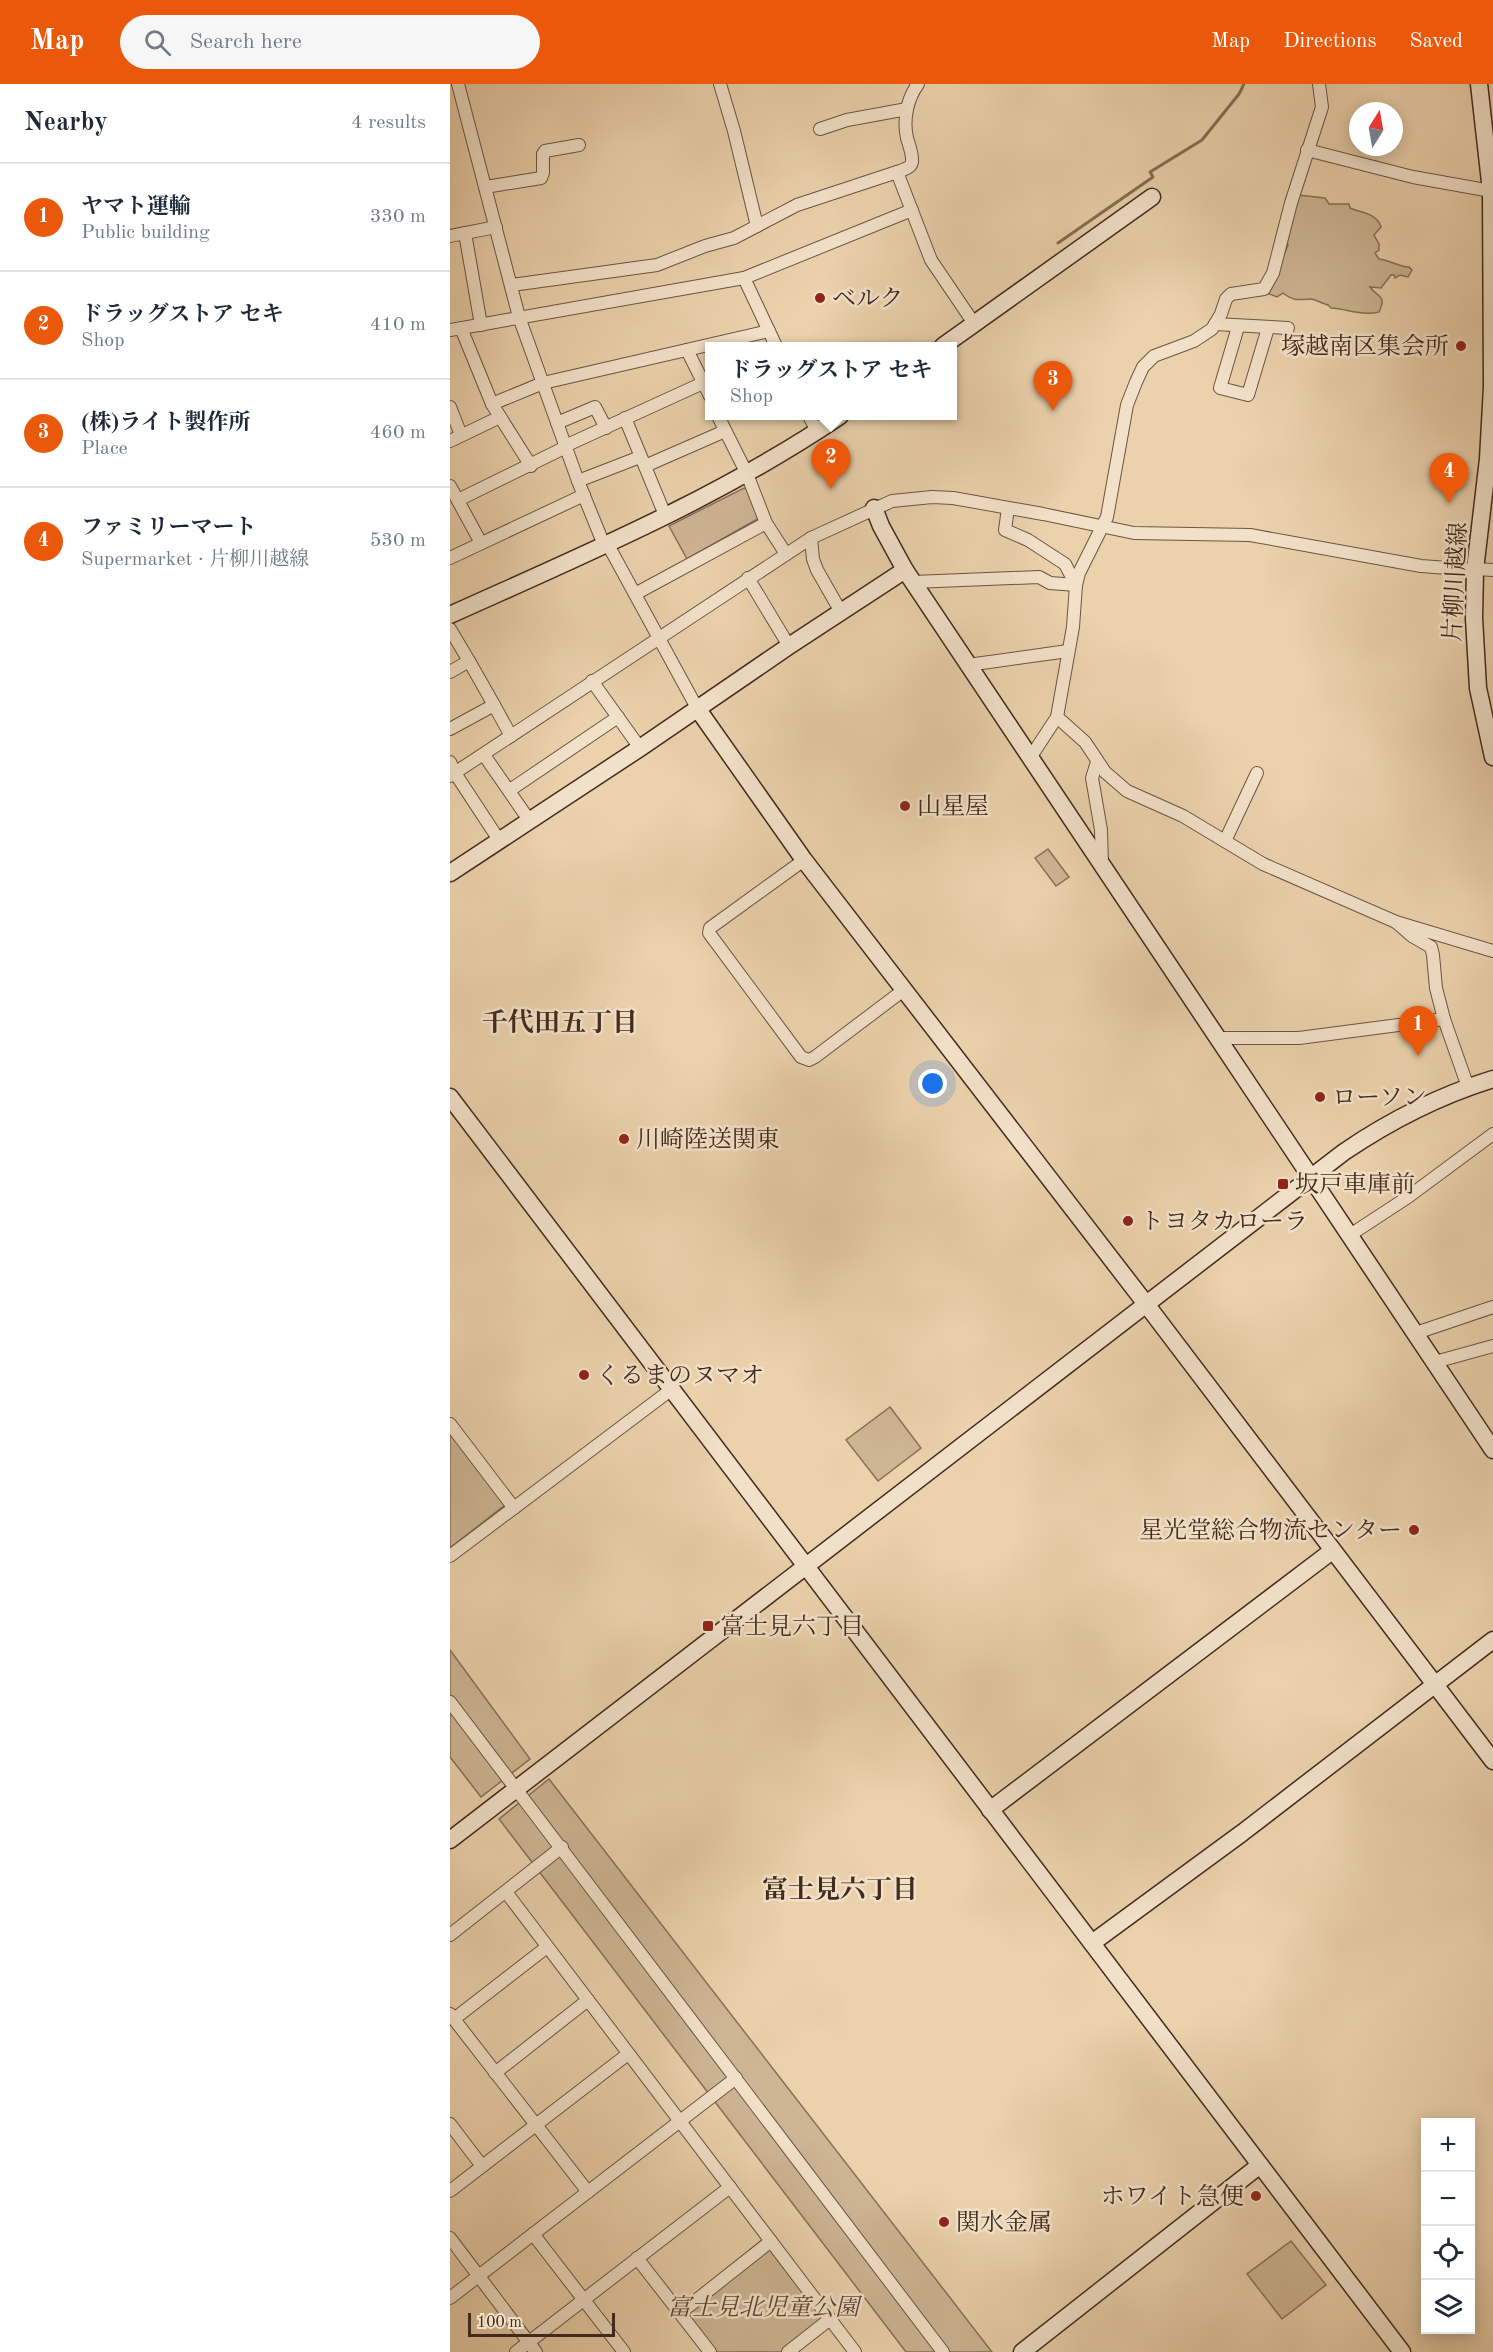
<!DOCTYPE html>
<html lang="en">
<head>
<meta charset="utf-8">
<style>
	:root { --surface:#fff; --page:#f6f6f7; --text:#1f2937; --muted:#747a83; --line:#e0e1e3; --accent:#ea580c }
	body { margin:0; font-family:"Old Standard TT","Noto Serif JP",serif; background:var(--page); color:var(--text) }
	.controls { position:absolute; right:18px; bottom:18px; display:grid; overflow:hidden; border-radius:0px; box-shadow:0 3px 15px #0003 }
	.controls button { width:54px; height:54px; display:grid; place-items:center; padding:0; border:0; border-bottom:2px solid var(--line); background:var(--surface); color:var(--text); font:30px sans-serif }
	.compass { position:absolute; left:899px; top:18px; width:54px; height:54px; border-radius:50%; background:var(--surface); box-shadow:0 3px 15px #0003; rotate:11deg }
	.scale { position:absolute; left:18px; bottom:15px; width:147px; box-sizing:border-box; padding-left:6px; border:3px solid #422a1d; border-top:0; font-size:16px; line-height:21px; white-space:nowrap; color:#422a1d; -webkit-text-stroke:4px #f2e1c9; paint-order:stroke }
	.you { position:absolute; left:483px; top:1000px; width:21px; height:21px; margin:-15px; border:4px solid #fff; border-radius:50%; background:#1a73e8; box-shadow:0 0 0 9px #1a73e833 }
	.badge { display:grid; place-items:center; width:39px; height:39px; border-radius:50%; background:var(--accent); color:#fff; font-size:20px; font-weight:700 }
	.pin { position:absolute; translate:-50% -50px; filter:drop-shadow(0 2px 3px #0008) }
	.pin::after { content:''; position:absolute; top:32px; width:21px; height:18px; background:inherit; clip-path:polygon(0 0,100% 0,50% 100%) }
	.popup { position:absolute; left:255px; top:258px; width:252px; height:78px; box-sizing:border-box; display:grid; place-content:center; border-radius:0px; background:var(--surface); filter:drop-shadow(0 2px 4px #0005); font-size:20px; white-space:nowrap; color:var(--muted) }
	.popup b { font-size:22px; color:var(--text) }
	.popup::after { content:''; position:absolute; left:50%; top:100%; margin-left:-12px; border:12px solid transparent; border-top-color:var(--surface) }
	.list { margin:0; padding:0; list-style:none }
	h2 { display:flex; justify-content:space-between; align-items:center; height:78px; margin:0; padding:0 24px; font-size:26px }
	h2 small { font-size:20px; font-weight:400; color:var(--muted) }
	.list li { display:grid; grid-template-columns:39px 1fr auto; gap:18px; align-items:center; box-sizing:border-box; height:108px; padding:0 24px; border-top:2px solid var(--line) }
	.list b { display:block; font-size:22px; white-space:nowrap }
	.list p { margin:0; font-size:20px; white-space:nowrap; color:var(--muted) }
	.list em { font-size:20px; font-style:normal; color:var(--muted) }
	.icon { flex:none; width:33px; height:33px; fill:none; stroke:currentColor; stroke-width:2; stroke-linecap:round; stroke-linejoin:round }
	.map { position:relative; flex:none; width:1043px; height:2268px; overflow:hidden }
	header { display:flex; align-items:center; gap:36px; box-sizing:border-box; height:84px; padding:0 30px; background:var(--accent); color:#fff }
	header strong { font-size:28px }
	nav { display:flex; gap:33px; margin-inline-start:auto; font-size:21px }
	.search { width:420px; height:54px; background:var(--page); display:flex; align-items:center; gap:15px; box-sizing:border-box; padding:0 21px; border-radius:33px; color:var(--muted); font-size:22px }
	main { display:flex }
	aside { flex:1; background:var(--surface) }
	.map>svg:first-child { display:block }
</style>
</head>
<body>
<header>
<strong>Map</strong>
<div class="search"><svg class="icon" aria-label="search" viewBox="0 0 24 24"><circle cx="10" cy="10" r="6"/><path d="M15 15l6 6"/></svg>Search here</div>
<nav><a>Map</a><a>Directions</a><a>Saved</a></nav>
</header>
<main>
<aside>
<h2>Nearby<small>4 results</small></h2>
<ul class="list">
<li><span class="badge">1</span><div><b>ヤマト運輸</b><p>Public building</p></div><em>330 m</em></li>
<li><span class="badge">2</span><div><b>ドラッグストア セキ</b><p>Shop</p></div><em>410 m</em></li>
<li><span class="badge">3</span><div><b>(株)ライト製作所</b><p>Place</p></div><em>460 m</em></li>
<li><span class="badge">4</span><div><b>ファミリーマート</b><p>Supermarket · 片柳川越線</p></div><em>530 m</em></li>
</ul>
</aside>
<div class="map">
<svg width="1043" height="2268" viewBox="0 0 1043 2268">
	<rect width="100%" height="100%" fill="#ebd1ac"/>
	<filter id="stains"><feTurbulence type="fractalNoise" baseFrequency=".00333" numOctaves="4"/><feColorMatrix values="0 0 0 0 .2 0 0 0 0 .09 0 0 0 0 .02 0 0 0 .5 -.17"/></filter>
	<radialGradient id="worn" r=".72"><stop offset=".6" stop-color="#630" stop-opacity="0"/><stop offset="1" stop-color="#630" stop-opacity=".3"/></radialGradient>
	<!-- green -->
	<g fill="#ceb594" stroke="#887058" stroke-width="1.5">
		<path d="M 848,111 L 875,114 L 879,120 L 899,120 L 900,124 C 911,129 927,129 931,143 L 924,151 L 929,160 L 929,166 L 925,169 L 929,175 C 939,176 953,184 959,183 L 962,186 L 958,193 L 950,191 L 945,194 L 944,191 L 941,191 L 931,204 L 920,203 C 928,214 937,211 929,228 C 912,232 898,225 881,224 L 878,221 C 873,220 865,215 860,215 C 848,216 843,217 833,209 L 827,213 L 817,209 L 838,161 L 835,151 Z"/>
		<polygon points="294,404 297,405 311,433 237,475 219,442"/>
		<polygon points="598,765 619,793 606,802 585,774"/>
		<polygon points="440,1323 471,1364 428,1397 396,1356"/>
		<polygon points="0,1349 55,1421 0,1464"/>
		<polygon points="0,1566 80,1675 31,1713 0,1673"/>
		<polygon points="99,1695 542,2268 456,2268 49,1735"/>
		<polygon points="321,2157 380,2235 338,2268 260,2268 230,2229"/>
		<polygon points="841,2157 876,2201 832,2235 797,2190"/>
	</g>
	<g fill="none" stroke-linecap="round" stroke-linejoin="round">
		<!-- stream -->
		<polyline stroke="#856c55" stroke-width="3" points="608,159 703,93 700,88 752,56 789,10 794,0"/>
		<!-- street casing -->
		<g stroke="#6c5441" stroke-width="14">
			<g id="street">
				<polyline points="8,0 69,233 128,397 154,461"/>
				<polyline points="270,0 284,47 307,142"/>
				<polyline points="370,45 397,36 457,25"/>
				<polyline points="857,66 963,93 1041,107"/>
				<path d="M 447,88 C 453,86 461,84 462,78 C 463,71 459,61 457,54 C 453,36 457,15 468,0"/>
				<polyline points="35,103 91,94 93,89 93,70 95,67 129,61"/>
				<polyline points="15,149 31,241"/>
				<polyline points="0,152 46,143"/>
				<polyline points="294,194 326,262"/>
				<polyline points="62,201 207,181 255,162 284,154 347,121 447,88 481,176 525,241"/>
				<polyline points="765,240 838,244"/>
				<polyline points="788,243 770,304 798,311 818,244"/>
				<polyline points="11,244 42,320 81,382"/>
				<polyline points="0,246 294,194 462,126"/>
				<polyline points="237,266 260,312"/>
				<polyline points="42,320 93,299 319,247"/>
				<polyline points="0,323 11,351"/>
				<polyline points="268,332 297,390 316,439 336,470"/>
				<polyline points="359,332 367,347"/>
				<polyline points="175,334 215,431"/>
				<polyline points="107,339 145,323 156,344"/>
				<polyline points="0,357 50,333"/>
				<polyline points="115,362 253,299"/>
				<polyline points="195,382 275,347"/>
				<polyline points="128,397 190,373"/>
				<polyline points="0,402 31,459"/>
				<polyline points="8,416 116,363"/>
				<polyline points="558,424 555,446 578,456 615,480 626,501"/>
				<polyline points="361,454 363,475 367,486 391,528"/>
				<polyline points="157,459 247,624"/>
				<polyline points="0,474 134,411"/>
				<polyline points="1026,485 1043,486"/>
				<polyline points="298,494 339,562"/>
				<polyline points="463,498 589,493 600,499 626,501"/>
				<polyline points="185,510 316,439"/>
				<polyline points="0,545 19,577 0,588"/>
				<polyline points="19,577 44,621"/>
				<polyline points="518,581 618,567"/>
				<polyline points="142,597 190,664"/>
				<polyline points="607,633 635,658 655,688 677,707 733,732 813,780 946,838"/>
				<polyline points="0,645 44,621 61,652"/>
				<polyline points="34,671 79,736"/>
				<polyline points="580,674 607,633 623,543 626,501 629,489 657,433 677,321 686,298 693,283 704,272 744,257 762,245 771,230 776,215 781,210 814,205 823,189 841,119 872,23 869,0"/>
				<polyline points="0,678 5,689 49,756"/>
				<polyline points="647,678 642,694 651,746 652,780"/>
				<polyline points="0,692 361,454 442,417 482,413 503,414 593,430 684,449 800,451 971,482 1025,486"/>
				<polyline points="60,706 168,633"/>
				<polyline points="775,757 807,689"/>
				<polyline points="354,776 260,844 259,849 351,973 359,976 365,973 455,905"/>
				<polyline points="994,935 986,904 983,871 981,863 962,852 946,838 1043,867"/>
				<polyline points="769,954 849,954 994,935 1018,1003"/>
				<polyline points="900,1151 958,1113 1043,1050"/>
				<polyline points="966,1249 1043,1223"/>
				<polyline points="985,1278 1043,1262"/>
				<polyline points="0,1340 64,1424"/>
				<polyline points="0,1472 222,1305"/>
				<polyline points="0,1618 493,2268"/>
				<polyline points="56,1808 405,2268"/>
				<polyline points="0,1851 112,1763"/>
				<polyline points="0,1930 138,2108"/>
				<polyline points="4,1935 97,1863"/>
				<polyline points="45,1989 138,1916"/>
				<polyline points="0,2040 32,2082"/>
				<polyline points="0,2107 178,1970"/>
				<polyline points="83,2150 174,2268"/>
				<polyline points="0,2154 86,2268"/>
				<polyline points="187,2174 260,2268"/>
				<polyline points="0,2214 286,1994"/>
				<polyline points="230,2229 321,2157"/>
				<polyline points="66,2268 280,2103"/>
				<polyline points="338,2268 380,2235"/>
			</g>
		</g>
		<!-- secondary casing -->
		<g stroke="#422a1d" stroke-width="19">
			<g id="secondary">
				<polyline points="1029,0 1041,107 1042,303 1038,375 1025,486 1024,534 1028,604 1043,673"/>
				<polyline points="493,262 702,113"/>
				<polyline points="424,424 431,442 455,486 1043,1366"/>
				<path d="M 0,531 C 133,471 269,414 390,332"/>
				<polyline points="247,624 354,776 696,1220 1043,1677"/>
				<polyline points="0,789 190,664 339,562 455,486"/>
				<polyline points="0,1013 952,2268"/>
				<polyline points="540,1726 882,1467"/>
				<path d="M 0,1756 L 894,1068 C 941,1036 988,1012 1043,995"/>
				<polyline points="642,1859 792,1749 1043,1556"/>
				<polyline points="572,2268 810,2081"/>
			</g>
		</g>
		<!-- street -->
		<use href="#street" stroke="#f2e1c9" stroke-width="12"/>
		<!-- secondary -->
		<use href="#secondary" stroke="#f2e1c9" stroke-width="16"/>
	</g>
	<!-- markers -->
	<g fill="#8f2418" stroke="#f2e1c9" stroke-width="2">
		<circle cx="370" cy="214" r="6"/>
		<circle cx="1011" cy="262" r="6"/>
		<circle cx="455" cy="722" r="6"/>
		<circle cx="870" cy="1013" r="6"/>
		<circle cx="174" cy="1055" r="6"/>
		<rect x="827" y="1094" width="12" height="12" rx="3"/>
		<circle cx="678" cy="1137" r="6"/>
		<circle cx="134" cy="1291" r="6"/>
		<circle cx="964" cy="1446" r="6"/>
		<rect x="252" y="1536" width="12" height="12" rx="3"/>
		<circle cx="806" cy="2112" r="6"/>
		<circle cx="494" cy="2138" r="6"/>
	</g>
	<g text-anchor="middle" stroke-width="5" stroke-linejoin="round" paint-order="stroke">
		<!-- poi labels -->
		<g font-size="24" fill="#422a1d" stroke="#f2e1c9" text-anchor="start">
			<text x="382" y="222">ベルク</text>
			<text x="999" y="270" text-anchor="end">塚越南区集会所</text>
			<text x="467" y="730">山星屋</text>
			<text x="882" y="1021">ローソン</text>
			<text x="186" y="1063">川崎陸送関東</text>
			<text x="845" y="1108">坂戸車庫前</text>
			<text x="690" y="1145">トヨタカローラ</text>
			<text x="146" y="1299">くるまのヌマオ</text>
			<text x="952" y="1454" text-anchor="end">星光堂総合物流センター</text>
			<text x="270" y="1550">富士見六丁目</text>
			<text x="794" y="2120" text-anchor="end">ホワイト急便</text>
			<text x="506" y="2146">関水金属</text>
		</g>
		<!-- street labels -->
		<g font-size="24" fill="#422a1d" stroke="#f2e1c9">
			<text transform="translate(1005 498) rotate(-87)" y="8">片柳川越線</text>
		</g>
		<!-- park labels -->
		<g font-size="24" font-style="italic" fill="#5e4635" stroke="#f2e1c9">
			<text x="313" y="2231">富士見北児童公園</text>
		</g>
		<!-- neighbourhood labels -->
		<g font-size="26" font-weight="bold" fill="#422a1d" stroke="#f2e1c9">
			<text x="110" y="947">千代田五丁目</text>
			<text x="390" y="1814">富士見六丁目</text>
		</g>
	</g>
	<rect width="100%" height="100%" filter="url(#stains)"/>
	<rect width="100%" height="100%" fill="url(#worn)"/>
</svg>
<div class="controls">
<button>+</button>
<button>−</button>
<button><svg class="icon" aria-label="locate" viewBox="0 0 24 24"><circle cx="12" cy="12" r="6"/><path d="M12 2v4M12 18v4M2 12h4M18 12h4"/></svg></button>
<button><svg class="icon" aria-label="layers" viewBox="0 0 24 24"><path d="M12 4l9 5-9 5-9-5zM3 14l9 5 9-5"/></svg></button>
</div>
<svg class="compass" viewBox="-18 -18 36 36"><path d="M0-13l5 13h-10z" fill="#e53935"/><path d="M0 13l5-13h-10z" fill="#747a83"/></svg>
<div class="scale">100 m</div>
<div class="you"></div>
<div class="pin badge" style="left:968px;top:972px">1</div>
<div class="pin badge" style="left:381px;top:405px">2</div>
<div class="popup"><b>ドラッグストア セキ</b>Shop</div>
<div class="pin badge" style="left:603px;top:327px">3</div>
<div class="pin badge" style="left:999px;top:419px">4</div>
</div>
</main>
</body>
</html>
